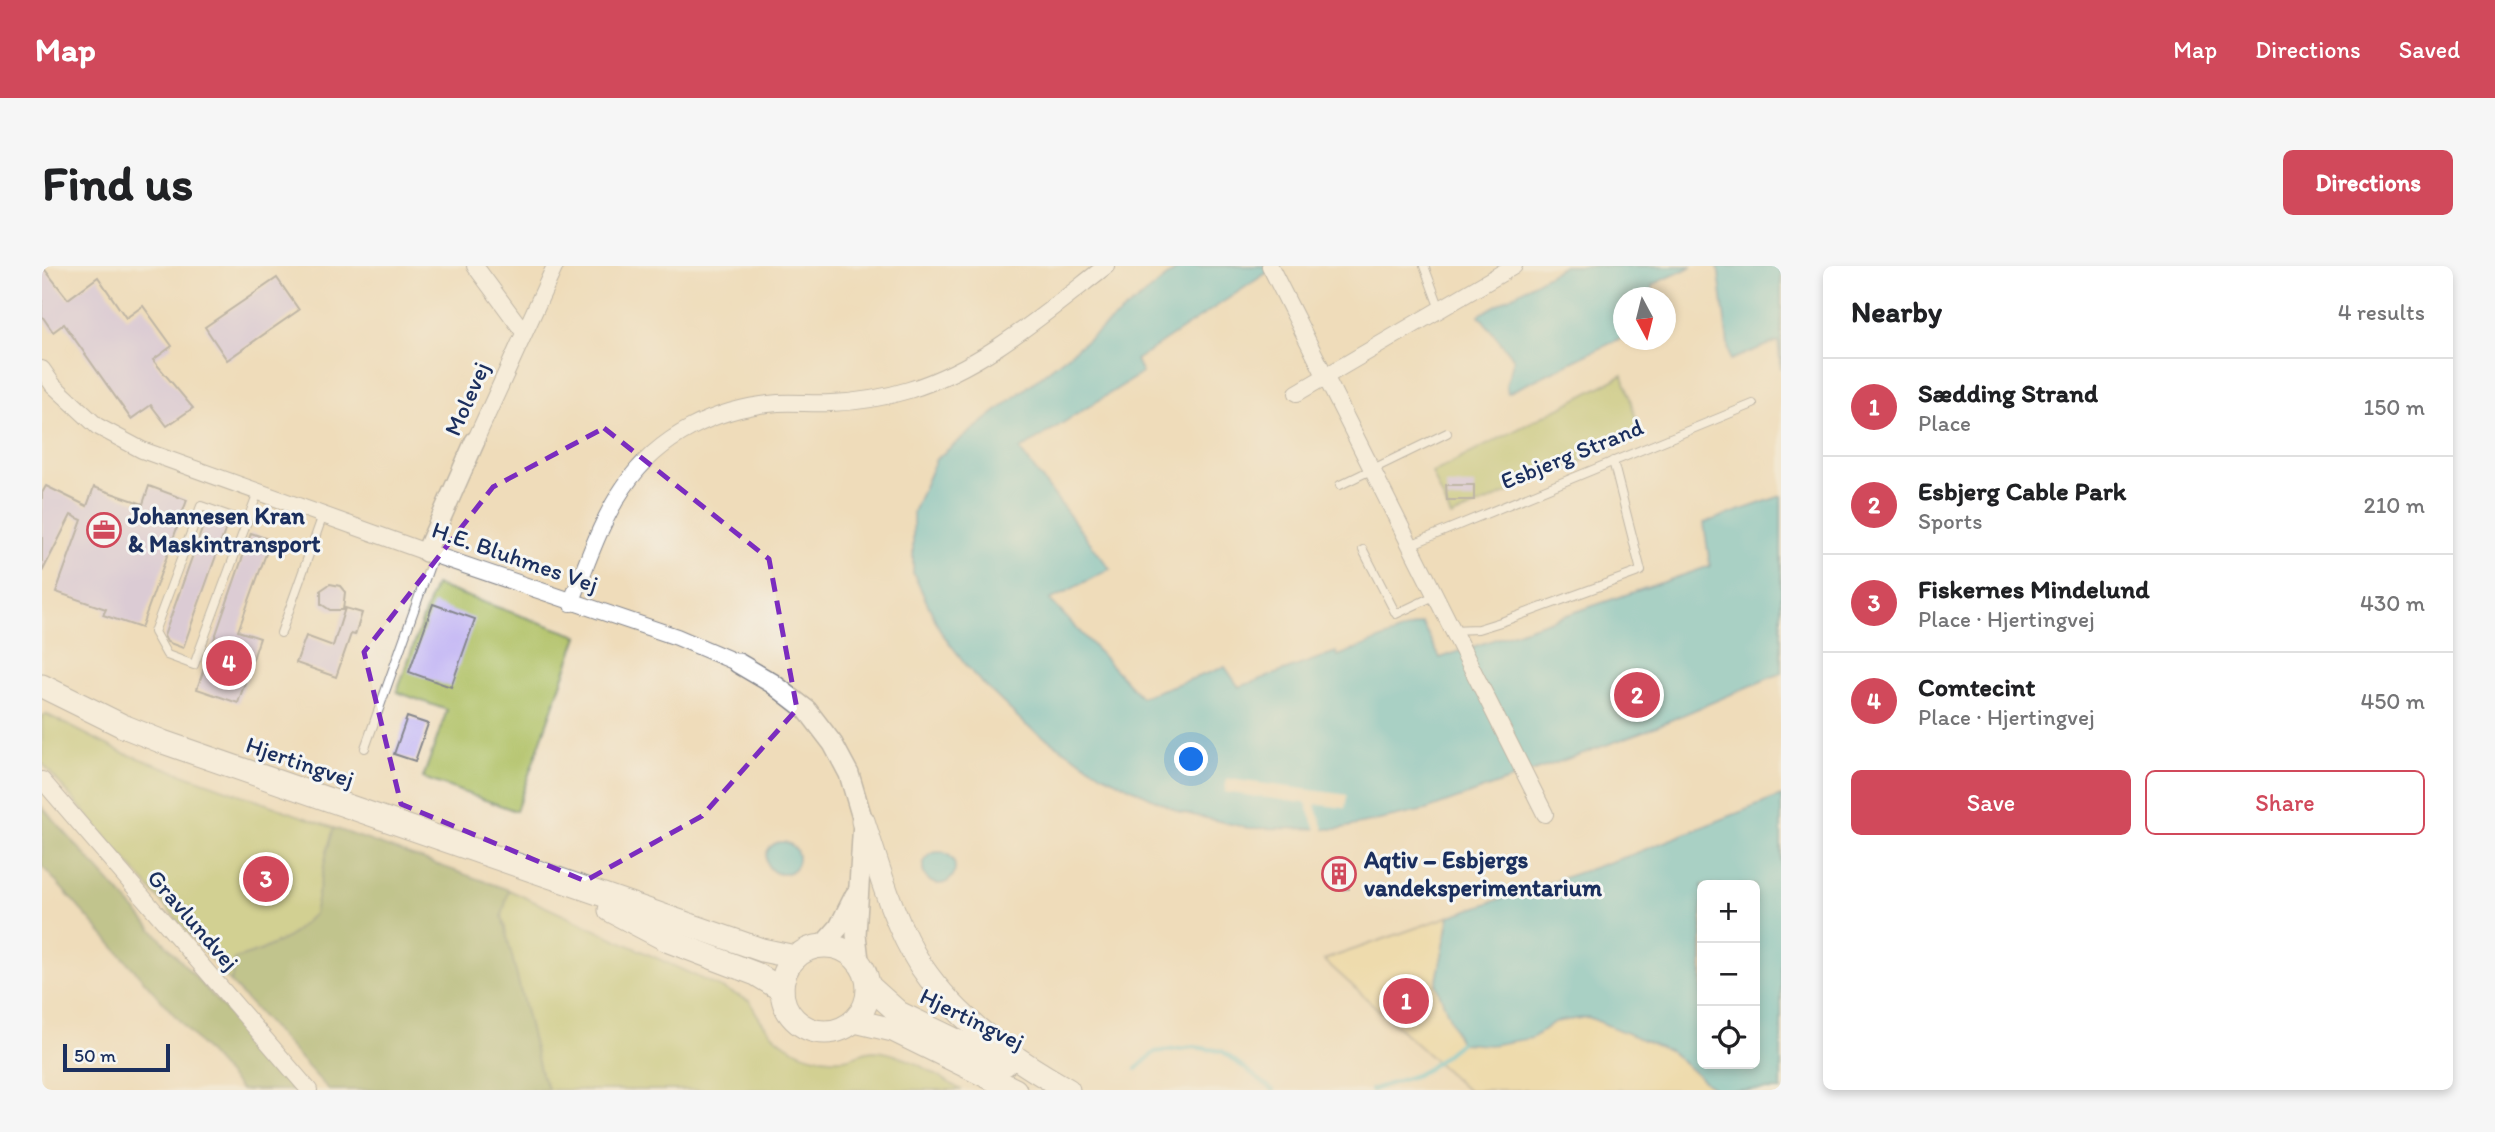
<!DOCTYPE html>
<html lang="en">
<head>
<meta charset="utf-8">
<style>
	:root { --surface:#fff; --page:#f6f6f6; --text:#202124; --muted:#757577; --line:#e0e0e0; --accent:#d1495b }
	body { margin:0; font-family:Itim,sans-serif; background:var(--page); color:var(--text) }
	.controls { position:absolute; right:21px; bottom:21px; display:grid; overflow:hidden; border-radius:10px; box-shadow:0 4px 10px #0003 }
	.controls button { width:63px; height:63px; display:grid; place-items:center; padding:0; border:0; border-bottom:2px solid var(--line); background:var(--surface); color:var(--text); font:35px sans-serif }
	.compass { position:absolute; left:1571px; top:21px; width:63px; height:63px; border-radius:50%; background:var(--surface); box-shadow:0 4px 10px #0003; rotate:173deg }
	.scale { position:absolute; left:21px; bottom:18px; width:107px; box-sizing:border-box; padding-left:7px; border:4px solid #1b2f5e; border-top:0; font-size:19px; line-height:24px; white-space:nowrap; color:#1b2f5e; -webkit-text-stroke:5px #f6f6f2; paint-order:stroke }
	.you { position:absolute; left:1150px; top:494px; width:24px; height:24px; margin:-18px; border:5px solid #fff; border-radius:50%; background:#1a73e8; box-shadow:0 0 0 10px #1a73e833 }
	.badge { display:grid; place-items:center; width:46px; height:46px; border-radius:50%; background:var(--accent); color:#fff; font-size:23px; font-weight:700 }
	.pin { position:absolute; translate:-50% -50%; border:4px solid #fff; box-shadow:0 2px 7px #0006 }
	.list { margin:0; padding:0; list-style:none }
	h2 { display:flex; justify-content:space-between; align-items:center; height:91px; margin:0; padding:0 28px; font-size:30px }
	h2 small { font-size:23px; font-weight:400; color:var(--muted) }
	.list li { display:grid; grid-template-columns:46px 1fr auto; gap:21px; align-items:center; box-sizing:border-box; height:98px; padding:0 28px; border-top:2px solid var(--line) }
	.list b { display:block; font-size:26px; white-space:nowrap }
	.list p { margin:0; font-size:23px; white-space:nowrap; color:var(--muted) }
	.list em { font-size:23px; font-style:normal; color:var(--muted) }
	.actions { display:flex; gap:14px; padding:21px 28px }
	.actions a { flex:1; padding:16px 0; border:2px solid var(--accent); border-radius:10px; text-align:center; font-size:24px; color:var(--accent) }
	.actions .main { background:var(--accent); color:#fff }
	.icon { flex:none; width:38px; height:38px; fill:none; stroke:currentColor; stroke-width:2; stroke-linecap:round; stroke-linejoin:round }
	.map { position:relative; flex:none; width:1739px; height:824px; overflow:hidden; border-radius:10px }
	header { display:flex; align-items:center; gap:42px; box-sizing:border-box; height:98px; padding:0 35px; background:var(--accent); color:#fff }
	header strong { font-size:33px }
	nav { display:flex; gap:38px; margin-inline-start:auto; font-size:24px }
	.intro { display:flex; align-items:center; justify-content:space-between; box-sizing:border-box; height:168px; padding:0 42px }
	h1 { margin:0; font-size:49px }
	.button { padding:18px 32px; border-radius:10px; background:var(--accent); color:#fff; font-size:24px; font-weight:700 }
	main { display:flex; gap:42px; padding:0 42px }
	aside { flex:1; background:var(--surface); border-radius:10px; box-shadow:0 4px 10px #0003 }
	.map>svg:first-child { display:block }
</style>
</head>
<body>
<header>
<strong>Map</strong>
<nav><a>Map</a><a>Directions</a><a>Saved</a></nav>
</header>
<div class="intro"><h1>Find us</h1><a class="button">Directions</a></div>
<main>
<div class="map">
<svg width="1739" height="824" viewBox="0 0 1739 824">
	<rect width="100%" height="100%" fill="#f6f6f2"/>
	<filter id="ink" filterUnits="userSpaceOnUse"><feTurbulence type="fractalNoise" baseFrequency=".0143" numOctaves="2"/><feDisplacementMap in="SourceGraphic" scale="14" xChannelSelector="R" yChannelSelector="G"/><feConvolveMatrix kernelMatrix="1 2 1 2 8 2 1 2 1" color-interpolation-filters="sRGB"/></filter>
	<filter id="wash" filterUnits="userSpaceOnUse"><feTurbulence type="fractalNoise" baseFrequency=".00686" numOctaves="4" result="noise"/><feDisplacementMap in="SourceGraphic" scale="28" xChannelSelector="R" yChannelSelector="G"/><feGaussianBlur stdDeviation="1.57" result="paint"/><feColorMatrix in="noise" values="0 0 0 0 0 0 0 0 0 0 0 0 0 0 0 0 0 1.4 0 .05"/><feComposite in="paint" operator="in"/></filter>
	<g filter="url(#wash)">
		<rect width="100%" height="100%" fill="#efdcba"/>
		<!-- green -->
		<g fill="#afc062" stroke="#657860" stroke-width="2">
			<polygon points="1581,109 1599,170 1409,251 1390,207"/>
			<polygon points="393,319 536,370 474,545 381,512 405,444 355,426"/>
			<polygon points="4,448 79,486 292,562 285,585 272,648 247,671 218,685 193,693 189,717 0,497 0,450"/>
			<path d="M 467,624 L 708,735 C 725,773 758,795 801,793 C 811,792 822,785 832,785 C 863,786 894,810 920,824 L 507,824 L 499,808 L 460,650 Z"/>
		</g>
		<!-- forest -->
		<g fill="#8ba658" stroke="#536a5b" stroke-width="2">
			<polygon points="0,541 184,745 251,824 199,824 0,600"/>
			<polygon points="292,562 467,624 460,650 499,808 507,824 287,824 189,717 193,693 218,685 247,671 272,648 285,585"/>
		</g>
		<!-- sand -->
		<polygon fill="#eeda9e" stroke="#84847e" stroke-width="2" points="1408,650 1394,719 1490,772 1512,756 1546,751 1628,785 1673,824 1425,824 1282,694"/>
		<!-- water -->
		<g fill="#56c1d1" stroke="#387898" stroke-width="2" fill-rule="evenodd">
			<polygon points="1139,0 1235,0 1094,94 1100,107 978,184 1068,303 1008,334 1099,431 1183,401 1197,421 1294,386 1296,390 1380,357 1398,392 1668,300 1662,257 1739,230 1739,407 1603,465 1384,544 1296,563 1206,562 1138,546 1060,508 985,460 932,409 899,366 871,307 871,246 894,193"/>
			<polygon points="1522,0 1651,0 1610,19 1612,31 1582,32 1581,71 1466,127 1464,119 1472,93 1437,49"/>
			<polygon points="1676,0 1739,0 1739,103 1736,75 1688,94"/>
			<path d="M 1739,530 L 1739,824 L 1673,824 L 1628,785 L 1546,751 L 1512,756 L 1490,772 L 1448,779 L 1418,777 L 1394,719 L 1408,650 L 1589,589 ZM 1660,619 L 1713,619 L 1713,798 L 1660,798 Z"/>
			<circle cx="740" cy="592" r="16"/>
			<circle cx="897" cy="602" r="16"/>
		</g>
		<!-- pier -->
		<polygon fill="#efdcba" points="1185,513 1305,529 1303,542 1273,538 1283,566 1275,566 1264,537 1183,526"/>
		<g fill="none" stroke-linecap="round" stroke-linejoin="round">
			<!-- stream -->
			<g stroke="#56c1d1" stroke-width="4.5">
				<polyline points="1094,803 1113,786 1152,781 1180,785 1231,824"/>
				<polyline points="1329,824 1374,809 1387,802 1418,777"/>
			</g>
		</g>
		<g id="blocks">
			<!-- building -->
			<g fill="#c4b7f4">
				<polygon points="0,0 26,33 56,11 84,52 101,40 130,80 111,94 151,142 125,160 109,139 89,153 22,58 11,66 0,50"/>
				<polygon points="235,12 257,44 185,94 163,61"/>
				<polygon points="1404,219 1432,219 1432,234 1405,234"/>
				<polygon points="4,220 45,240 52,221 101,238 107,220 145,234 99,362 61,349 64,343 14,326 40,254 29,249 0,306 0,227"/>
				<polygon points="164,252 185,259 141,382 125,376 122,370"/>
				<polygon points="209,267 229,274 196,365 218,372 196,437 155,423"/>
				<polygon points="288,318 298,320 303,326 301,344 288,344 279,338 279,324"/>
				<polygon points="391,338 433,353 409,421 367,406"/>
				<polygon points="303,342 320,347 313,369 309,368 294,411 254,397 264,370 291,380"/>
				<polygon points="365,451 386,458 373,495 352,488"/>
				<polygon points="1301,596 1307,623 1296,624 1288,599"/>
			</g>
		</g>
	</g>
	<g filter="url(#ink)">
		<use href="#blocks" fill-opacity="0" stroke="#85868c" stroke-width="2"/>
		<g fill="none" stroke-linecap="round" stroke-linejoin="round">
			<!-- service casing -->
			<g stroke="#85868c" stroke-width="10">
				<g id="service">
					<polyline points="1382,0 1398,43"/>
					<polyline points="1298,219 1405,167"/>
					<polyline points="205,256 159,240 112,366 125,389 152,399 216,226"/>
					<polyline points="1368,279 1711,138"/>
					<polyline points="1321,284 1354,348 1392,330"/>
					<polyline points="1409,364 1436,363 1462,355 1599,305 1571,195"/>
					<polyline points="239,367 281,249"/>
					<polyline points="323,482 392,288"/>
				</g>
			</g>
			<!-- minor casing -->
			<g stroke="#85868c" stroke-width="18">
				<g id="minor">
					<polyline points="433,0 481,65"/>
					<polyline points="1228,0 1503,548"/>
					<polyline points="0,103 11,119 55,160 100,184 384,286 635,371 696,397"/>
					<polyline points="1255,127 1472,0"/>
					<polyline points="433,175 513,0"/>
					<path d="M 529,337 C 545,298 558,256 582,221 C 617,169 675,142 736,137 C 753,136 771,138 789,137 C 816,136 841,132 867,124 C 942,101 1003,47 1064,0"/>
					<polyline points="0,514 267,824"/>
				</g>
			</g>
			<!-- tertiary casing -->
			<g stroke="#85868c" stroke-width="22">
				<g id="tertiary">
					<polyline points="384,286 433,175"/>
					<polyline points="696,397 730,417 765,444 791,478 807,508 821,555 814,669 817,694"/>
					<polyline points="781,679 797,661 813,629"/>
				</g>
			</g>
			<!-- secondary casing -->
			<g stroke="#85868c" stroke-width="25">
				<g id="secondary">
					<polyline points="0,420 81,460 121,476 720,684 753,691"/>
					<path d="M 821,555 C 837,603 851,656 879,700 C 916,755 970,792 1026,824"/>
					<polyline points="568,644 627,675 714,708 740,724"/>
					<circle cx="783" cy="723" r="43"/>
					<polyline points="827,720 857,747 963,798"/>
					<polyline points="813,755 851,764 973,824"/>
				</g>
			</g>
			<!-- service -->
			<use href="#service" stroke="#fff" stroke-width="8"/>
			<!-- minor -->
			<use href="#minor" stroke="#fff" stroke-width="16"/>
			<!-- tertiary -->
			<use href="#tertiary" stroke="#fff" stroke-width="19"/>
			<!-- secondary -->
			<use href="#secondary" stroke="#fff" stroke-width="23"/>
		</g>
	</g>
	<!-- marked area -->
	<path d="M0 0H1739V824H0ZM 562,162 L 727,293 L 755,443 L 660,550 L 543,615 L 359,538 L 322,386 L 451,221 Z" fill="#efdcba" fill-opacity=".55" fill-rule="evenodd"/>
	<path fill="none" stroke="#7b2cbf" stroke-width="5" stroke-dasharray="14 9" stroke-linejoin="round" d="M 562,162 L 727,293 L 755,443 L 660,550 L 543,615 L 359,538 L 322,386 L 451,221 Z"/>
	<!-- icons -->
	<defs>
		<g id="office-ring" transform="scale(1.75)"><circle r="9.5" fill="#f6f6f2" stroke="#d1495b" stroke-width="1.5"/><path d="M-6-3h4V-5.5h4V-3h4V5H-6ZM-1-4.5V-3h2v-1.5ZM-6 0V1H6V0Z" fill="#d1495b"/></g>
		<g id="building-ring" transform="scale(1.75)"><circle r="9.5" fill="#f6f6f2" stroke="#d1495b" stroke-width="1.5"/><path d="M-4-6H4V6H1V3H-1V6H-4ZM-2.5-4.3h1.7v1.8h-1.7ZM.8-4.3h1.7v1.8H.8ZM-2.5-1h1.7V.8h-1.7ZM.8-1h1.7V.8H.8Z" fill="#d1495b"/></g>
	</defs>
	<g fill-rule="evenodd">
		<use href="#office-ring" x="62" y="264"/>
		<use href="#building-ring" x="1297" y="608"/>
	</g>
	<g text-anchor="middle" stroke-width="6" stroke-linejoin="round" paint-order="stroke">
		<!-- street labels -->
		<g font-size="24" fill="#1b2f5e" stroke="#f6f6f2">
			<text transform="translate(425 133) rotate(-66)" y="8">Molevej</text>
			<text transform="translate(1530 188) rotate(-22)" y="8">Esbjerg Strand</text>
			<text transform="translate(473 291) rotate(19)" y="8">H.E. Bluhmes Vej</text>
			<text transform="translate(258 496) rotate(19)" y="8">Hjertingvej</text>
			<text transform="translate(151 654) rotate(49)" y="8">Gravlundvej</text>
			<text transform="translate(930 753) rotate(26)" y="8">Hjertingvej</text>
		</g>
		<!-- poi labels -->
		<g font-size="24" font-weight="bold" fill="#1b2f5e" stroke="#f6f6f2" text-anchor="start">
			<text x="86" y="258">Johannesen Kran<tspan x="86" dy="28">&amp; Maskintransport</tspan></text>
			<text x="1322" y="602">Aqtiv – Esbjergs<tspan x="1322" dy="28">vandeksperimentarium</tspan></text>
		</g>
	</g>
</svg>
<div class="controls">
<button>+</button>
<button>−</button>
<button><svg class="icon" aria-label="locate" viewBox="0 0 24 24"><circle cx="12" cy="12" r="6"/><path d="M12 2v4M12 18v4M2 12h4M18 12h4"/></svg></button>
</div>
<svg class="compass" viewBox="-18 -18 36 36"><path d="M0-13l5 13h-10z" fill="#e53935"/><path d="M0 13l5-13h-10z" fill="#757577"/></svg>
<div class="scale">50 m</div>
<div class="you"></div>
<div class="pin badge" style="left:1364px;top:735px">1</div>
<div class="pin badge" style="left:1595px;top:429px">2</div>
<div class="pin badge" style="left:224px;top:613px">3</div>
<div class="pin badge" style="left:187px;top:397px">4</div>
</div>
<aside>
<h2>Nearby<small>4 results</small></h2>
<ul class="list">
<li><span class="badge">1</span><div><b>Sædding Strand</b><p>Place</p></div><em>150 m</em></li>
<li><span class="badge">2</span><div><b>Esbjerg Cable Park</b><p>Sports</p></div><em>210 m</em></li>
<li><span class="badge">3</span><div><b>Fiskernes Mindelund</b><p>Place · Hjertingvej</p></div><em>430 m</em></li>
<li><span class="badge">4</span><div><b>Comtecint</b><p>Place · Hjertingvej</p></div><em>450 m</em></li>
</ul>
<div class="actions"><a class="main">Save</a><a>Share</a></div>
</aside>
</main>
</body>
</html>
